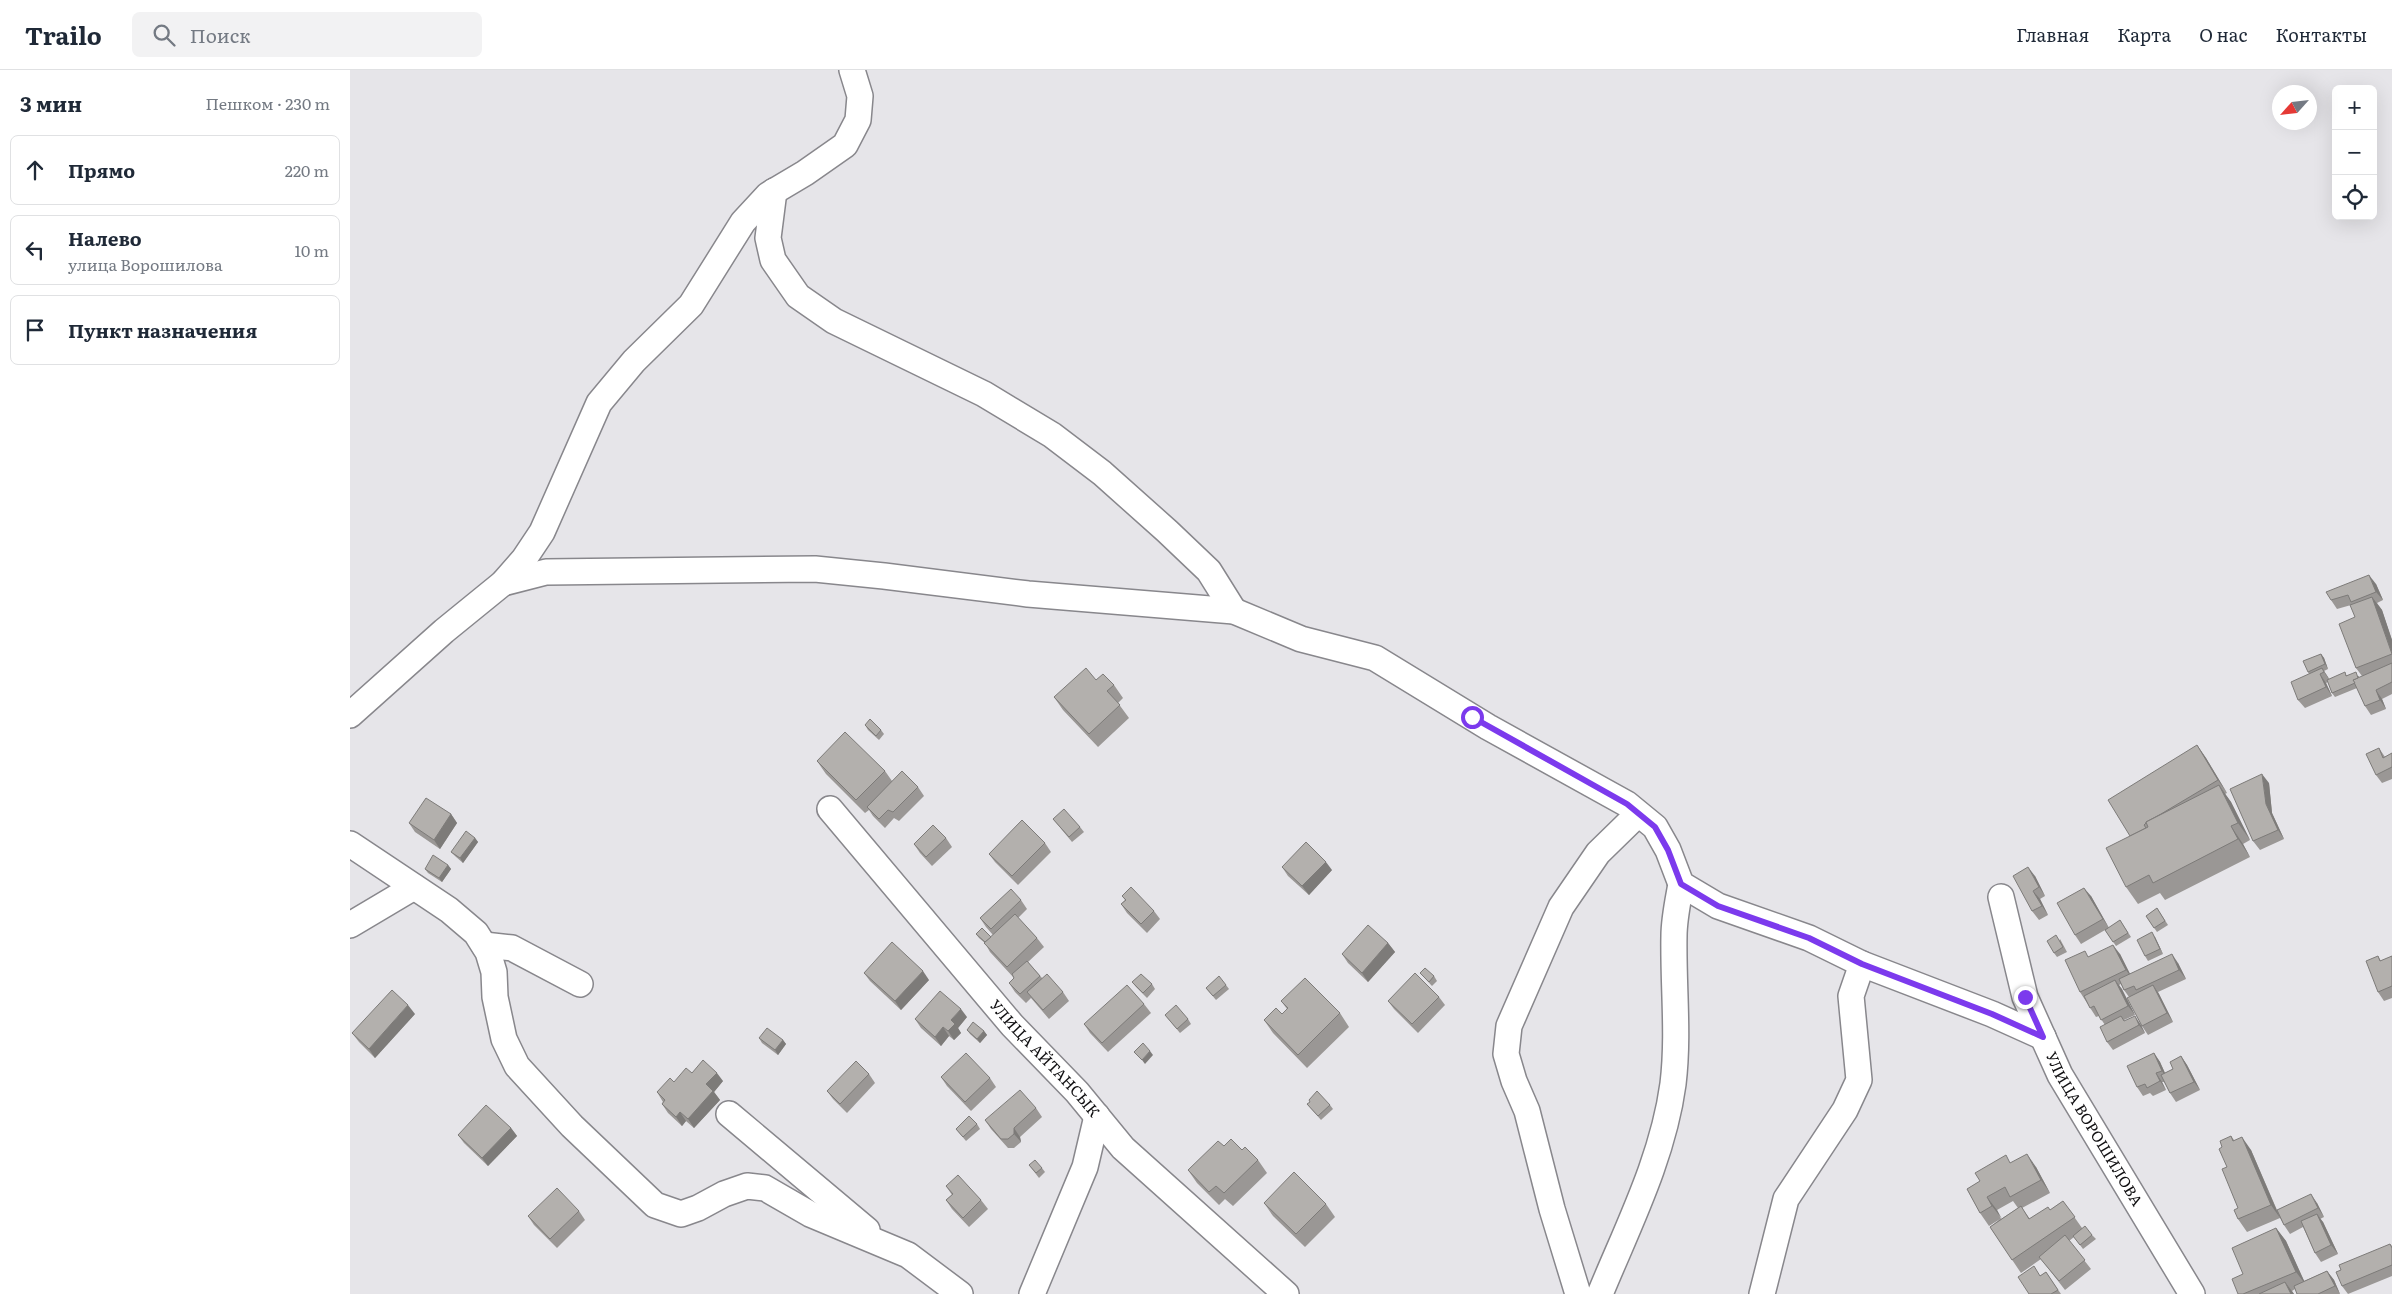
<!DOCTYPE html>
<html lang="ru">
<head>
<meta charset="utf-8">
<style>
	:root { --surface:#fff; --page:#f2f2f3; --text:#1f2937; --muted:#747a83; --line:#e0e1e3 }
	body { margin:0; font-family:Literata,serif; background:var(--page); color:var(--text) }
	.controls { position:absolute; right:15px; top:15px; display:grid; overflow:hidden; border-radius:8px; box-shadow:0 5px 20px #0002 }
	.controls button { width:45px; height:45px; display:grid; place-items:center; padding:0; border:0; border-bottom:1px solid var(--line); background:var(--surface); color:var(--text); font:25px sans-serif }
	.compass { position:absolute; left:1922px; top:15px; width:45px; height:45px; border-radius:50%; background:var(--surface); box-shadow:0 5px 20px #0002; rotate:243deg }
	.stop { position:absolute; width:15px; height:15px; margin:-11px; border:4px solid #7c3aed; border-radius:50%; background:#fff }
	.stop.end { background:#7c3aed; border-color:#fff; box-shadow:0 1px 5px #0008 }
	.list { margin:0; padding:0; list-style:none }
	h2 { display:flex; justify-content:space-between; align-items:center; height:65px; margin:0; padding:0 20px; font-size:21px }
	h2 small { font-size:16px; font-weight:400; color:var(--muted) }
	.list li { display:grid; grid-template-columns:32px 1fr auto; gap:15px; align-items:center; box-sizing:border-box; height:70px; margin:0 10px 10px; padding:0 10px; border:1px solid var(--line); border-radius:8px }
	.list b { display:block; font-size:19px; white-space:nowrap }
	.list p { margin:0; font-size:16px; white-space:nowrap; color:var(--muted) }
	.list em { font-size:16px; font-style:normal; color:var(--muted) }
	.icon { flex:none; width:28px; height:28px; fill:none; stroke:currentColor; stroke-width:2; stroke-linecap:round; stroke-linejoin:round }
	.map { position:relative; flex:none; width:2042px; height:1224px; overflow:hidden }
	header { display:flex; align-items:center; gap:30px; box-sizing:border-box; height:70px; padding:0 25px; background:var(--surface); border-bottom:1px solid var(--line) }
	header strong { font-size:24px }
	nav { display:flex; gap:28px; margin-inline-start:auto; font-size:18px }
	.search { width:350px; height:45px; background:var(--page); display:flex; align-items:center; gap:12px; box-sizing:border-box; padding:0 18px; border-radius:8px; color:var(--muted); font-size:19px }
	main { display:flex }
	aside { flex:1; background:var(--surface) }
	.map>svg:first-child { display:block }
</style>
</head>
<body>
<header>
<strong>Trailo</strong>
<div class="search"><svg class="icon" aria-label="search" viewBox="0 0 24 24"><circle cx="10" cy="10" r="6"/><path d="M15 15l6 6"/></svg>Поиск</div>
<nav><a>Главная</a><a>Карта</a><a>О нас</a><a>Контакты</a></nav>
</header>
<main>
<aside>
<h2>3 мин<small>Пешком · 230 m</small></h2>
<ul class="list">
<li><svg class="icon" aria-label="ahead" viewBox="0 0 24 24"><path d="M12 20V5M6 11l6-6 6 6"/></svg><div><b>Прямо</b></div><em>220 m</em></li>
<li><svg class="icon" aria-label="left" viewBox="0 0 24 24"><path d="M17 20v-9H6M10 6l-5 5 5 5"/></svg><div><b>Налево</b><p>улица Ворошилова</p></div><em>10 m</em></li>
<li><svg class="icon" aria-label="arrive" viewBox="0 0 24 24"><path d="M6 21V4h12l-3 4 3 4H6"/></svg><div><b>Пункт назначения</b></div></li>
</ul>
</aside>
<div class="map">
<svg width="2042" height="1224" viewBox="0 0 2042 1224">
	<rect width="100%" height="100%" fill="#e6e5e9"/>
	<g fill="none" stroke-linecap="round" stroke-linejoin="round">
		<!-- minor casing -->
		<g stroke="#88878c" stroke-width="28">
			<g id="minor">
				<polyline points="424,121 418,168 423,190 448,226 484,251 634,324 702,365 752,403 817,461 859,501 884,541"/>
				<polyline points="153,513 196,502 465,499 534,506 678,524 884,541 951,569 1025,588 1138,657 1277,734 1305,757 1318,780 1331,814 1368,836 1459,868 1512,894 1642,944 1693,967"/>
				<polyline points="0,645 94,561 153,513 174,489 192,462 249,333 284,291 341,235 393,152 418,125 455,103 495,75 508,50 510,26 502,0"/>
				<path id="s1" d="M 480,739 L 662,955 L 727,1022 L 773,1078 L 936,1224"/>
				<polyline points="0,774 99,840 126,863 138,882 144,902 145,927 154,969 167,996 222,1056 305,1135 331,1144 348,1138 374,1124 397,1116 415,1118 460,1144 558,1185 610,1224"/>
				<path id="s2" d="M 1651,827 L 1675,927 L 1710,1005 L 1842,1224"/>
				<polyline points="0,855 64,817"/>
				<polyline points="134,875 162,878 230,914"/>
				<polyline points="379,1044 517,1160"/>
				<polyline points="682,1224 735,1097 747,1046"/>
				<polyline points="1228,1224 1202,1139 1177,1041 1164,1011 1156,984 1159,956 1211,837 1248,783 1288,744"/>
				<path d="M 1250,1224 C 1278,1156 1313,1088 1323,1014 C 1329,964 1323,916 1324,866 C 1324,849 1328,831 1331,814"/>
				<polyline points="1412,1224 1436,1129 1495,1040 1509,1010 1501,926 1512,894"/>
			</g>
		</g>
		<!-- minor -->
		<use href="#minor" stroke="#fff" stroke-width="25"/>
	</g>
	<!-- wall -->
	<g fill="#9a9795" fill-rule="evenodd">
		<polygon points="2026,514 2033,530 2027,533 2032,540 2042,570 2042,624 2032,629 2036,639 2021,645 2015,636 2007,618 1985,627 1982,623 1978,612 1976,613 1982,626 1955,638 1948,630 1959,604 1958,602 1971,584 1974,588 1978,599 1974,601 1979,609 1997,605 2009,606 2009,608 2012,606 2006,598 2005,547 2001,535 1987,539 1981,530"/>
		<polygon points="746,610 764,615 773,628 768,633 779,648 748,677 713,640 704,627"/>
		<polygon points="515,655 531,660 534,664 529,670 518,660"/>
		<polygon points="1847,675 1856,688 1877,723 1875,724 1881,732 1900,770 1893,774 1900,787 1815,830 1810,823 1788,834 1776,817 1780,766"/>
		<polygon points="2029,678 2035,687 2042,683 2042,709 2032,713 2026,705"/>
		<polygon points="467,691 535,701 542,711 568,717 574,726 549,751 544,748 535,758 523,746 519,740 515,743 476,704"/>
		<polygon points="1919,713 1922,743 1934,769 1910,780 1903,771"/>
		<polygon points="101,744 107,753 90,779 65,762 59,753"/>
		<polygon points="703,749 730,757 734,762 722,772"/>
		<polygon points="125,768 128,772 113,793 105,786 101,782"/>
		<polygon points="596,768 602,777 582,796 570,783 564,774"/>
		<polygon points="695,773 701,782 668,815 645,792 639,784"/>
		<polygon points="98,795 101,799 92,812 78,803 75,799"/>
		<polygon points="932,797 982,800 959,825 938,806"/>
		<polygon points="1685,806 1695,826 1690,829 1698,845 1689,850 1682,841"/>
		<polygon points="772,826 804,841 810,849 797,863 777,843 771,834 775,830"/>
		<polygon points="1741,826 1759,858 1770,850 1781,867 1766,876 1755,860 1731,874 1725,865"/>
		<polygon points="671,830 677,839 668,848 687,868 694,877 678,892 692,908 713,922 719,931 699,949 681,928 676,933 665,922 659,913 664,908 640,882 635,873 629,868 626,864 641,867 643,865 636,857 630,848"/>
		<polygon points="1807,838 1818,855 1807,862 1796,846"/>
		<polygon points="1805,867 1813,884 1798,891 1795,886"/>
		<polygon points="1710,869 1717,882 1707,887 1704,883"/>
		<polygon points="1038,873 1045,882 1018,912 998,893 992,884"/>
		<polygon points="1770,884 1780,904 1828,893 1836,909 1808,922 1823,952 1798,965 1792,956 1779,927 1774,920 1771,914 1769,915 1785,945 1774,950 1775,951 1791,955 1795,963 1763,980 1757,972 1755,955 1749,946 1746,947 1730,922 1739,887"/>
		<polygon points="2028,886 2031,891 2042,886 2042,928 2034,931 2028,922"/>
		<polygon points="514,903 579,910 551,940 520,911"/>
		<polygon points="1070,903 1084,906 1087,911 1082,916"/>
		<polygon points="782,912 802,914 805,919 797,928 786,917"/>
		<polygon points="876,915 879,919 866,930 856,918"/>
		<polygon points="1089,927 1095,935 1068,963 1044,939 1038,931"/>
		<polygon points="931,931 990,943 999,957 957,998 923,963 914,950 932,944 937,939"/>
		<polygon points="794,934 801,943 758,982 740,963 734,954"/>
		<polygon points="65,944 25,988 9,972 2,963"/>
		<polygon points="815,945 838,949 841,954 830,963"/>
		<polygon points="617,947 608,958 611,963 604,970 599,966 591,976 571,958 565,949"/>
		<polygon points="617,960 634,961 637,965 630,973 620,964"/>
		<polygon points="409,968 433,970 436,974 428,985 412,973"/>
		<polygon points="1804,983 1810,992 1815,1003 1823,999 1831,986 1837,995 1850,1020 1826,1032 1820,1023 1814,1012 1812,1012 1816,1020 1803,1026 1800,1023 1793,1026 1787,1017"/>
		<polygon points="342,1003 373,1011 364,1022 370,1030 344,1058 336,1051 332,1056 318,1043 312,1034 313,1032 307,1022"/>
		<polygon points="519,1004 525,1013 497,1043 483,1029 477,1021"/>
		<polygon points="591,1007 640,1008 646,1017 621,1041 597,1016"/>
		<polygon points="957,1034 980,1035 983,1039 971,1050"/>
		<polygon points="686,1038 692,1047 670,1067 671,1072 664,1078 658,1078 641,1059 635,1050"/>
		<polygon points="627,1054 630,1059 616,1071 606,1059"/>
		<polygon points="161,1058 167,1066 138,1096 114,1073 108,1065"/>
		<polygon points="1881,1066 1884,1070 1901,1080 1927,1140 1967,1133 1974,1147 1970,1149 1973,1152 1988,1184 1971,1192 1965,1183 1953,1157 1940,1164 1934,1155 1930,1148 1897,1162 1888,1149 1888,1138 1877,1097 1872,1077"/>
		<polygon points="874,1076 892,1080 908,1090 917,1103 883,1136 875,1129 869,1135 847,1113 838,1100"/>
		<path d="M 1661,1093 L 1686,1097 L 1700,1123 L 1672,1138 L 1680,1149 L 1700,1140 L 1713,1131 L 1732,1158 L 1742,1165 L 1746,1169 L 1733,1179 L 1724,1167 L 1719,1171 L 1741,1199 L 1715,1220 L 1691,1189 L 1671,1203 L 1640,1157 L 1650,1149 L 1639,1156 L 1630,1143 L 1617,1119 ZM 1663,1131 L 1668,1138 L 1651,1149 L 1647,1140 Z"/>
		<polygon points="679,1095 692,1098 695,1102 689,1108"/>
		<polygon points="596,1116 631,1130 638,1139 619,1157 602,1139 596,1130 602,1125"/>
		<polygon points="914,1133 976,1134 985,1147 955,1177 923,1146"/>
		<polygon points="229,1141 235,1150 207,1178 184,1155 178,1146"/>
		<polygon points="1926,1158 1936,1171 1954,1211 1977,1201 1984,1210 1990,1224 1947,1224 1945,1219 1942,1221 1944,1224 1888,1224 1893,1204"/>
		<polygon points="2040,1174 2042,1176 2042,1206 1998,1224 1992,1216 1991,1200"/>
		<polygon points="1696,1202 1711,1224 1679,1224 1690,1206"/>
	</g>
	<!-- shaded-wall -->
	<g fill="#7d7b79">
		<polygon points="2019,505 2026,514 2033,530 2026,522"/>
		<polygon points="2022,527 2032,540 2042,570 2042,583"/>
		<polygon points="1971,584 1974,588 1978,599 1975,594"/>
		<polygon points="1972,598 1978,607 1980,611 1974,602"/>
		<polygon points="1970,604 1976,613 1982,626 1976,617"/>
		<polygon points="2026,620 2032,629 2036,639 2030,630"/>
		<polygon points="1847,675 1856,688 1877,723 1868,710"/>
		<polygon points="1912,704 1919,713 1922,743 1934,769 1928,760 1916,734"/>
		<polygon points="1869,715 1881,732 1900,770 1888,753"/>
		<polygon points="101,744 107,753 90,779 84,770"/>
		<polygon points="1881,756 1893,774 1900,787 1888,769"/>
		<polygon points="125,768 128,772 113,793 110,788"/>
		<polygon points="976,792 982,800 959,825 952,816"/>
		<polygon points="98,795 101,799 92,812 89,808"/>
		<polygon points="1678,797 1685,806 1695,826 1689,817"/>
		<polygon points="1734,818 1741,826 1759,858 1753,849"/>
		<polygon points="1683,821 1690,829 1698,845 1692,836"/>
		<polygon points="1802,862 1805,867 1813,884 1810,879"/>
		<polygon points="1038,873 1045,882 1018,912 1012,903"/>
		<polygon points="1763,875 1770,884 1782,908 1776,900"/>
		<polygon points="1822,884 1828,893 1836,909 1829,900"/>
		<polygon points="573,901 579,910 551,940 545,931"/>
		<polygon points="1765,910 1772,919 1785,945 1778,936"/>
		<polygon points="1803,915 1809,924 1823,952 1817,943"/>
		<polygon points="58,935 65,944 25,988 19,979"/>
		<polygon points="611,939 617,947 608,958 611,963 604,970 598,961 601,950"/>
		<polygon points="1785,946 1791,955 1795,963 1789,955"/>
		<polygon points="593,957 599,966 591,976 585,967"/>
		<polygon points="634,961 637,965 630,973 627,969"/>
		<polygon points="433,970 436,974 428,985 425,980"/>
		<polygon points="800,981 803,985 795,994 792,990"/>
		<polygon points="1804,983 1810,992 1818,1010 1812,1001"/>
		<polygon points="1831,986 1837,995 1850,1020 1844,1012"/>
		<polygon points="367,1003 373,1011 364,1022 370,1030 344,1058 338,1049 356,1014"/>
		<polygon points="1806,1003 1812,1012 1816,1020 1810,1011"/>
		<polygon points="330,1042 336,1051 332,1056 326,1047"/>
		<polygon points="161,1058 167,1066 138,1096 132,1088"/>
		<polygon points="664,1058 670,1067 671,1072 664,1064"/>
		<polygon points="1892,1067 1901,1080 1930,1148 1921,1135"/>
		<polygon points="1677,1084 1686,1097 1700,1123 1691,1110"/>
		<polygon points="1961,1124 1967,1133 1974,1147 1968,1138"/>
		<polygon points="1637,1127 1647,1140 1652,1149 1642,1136"/>
		<polygon points="1967,1144 1973,1152 1988,1184 1981,1175"/>
		<polygon points="1926,1158 1936,1171 1956,1215 1946,1202"/>
		<polygon points="1977,1201 1984,1210 1990,1224 1985,1216"/>
		<polygon points="1935,1212 1944,1224 1941,1224"/>
	</g>
	<!-- building -->
	<g fill="#b3b0ad" stroke="#7d7b79">
		<polygon points="2019,505 2026,522 2001,532 1998,525 1981,530 1976,522"/>
		<polygon points="2022,527 2042,584 2006,598 1989,554 2005,547 2000,535"/>
		<polygon points="1971,584 1975,594 1958,602 1953,591"/>
		<polygon points="2042,593 2042,612 2026,620 2030,630 2015,636 2003,610"/>
		<polygon points="736,598 746,610 753,604 764,615 757,621 770,635 739,664 704,627"/>
		<polygon points="1972,598 1974,602 1970,604 1976,617 1948,630 1941,612"/>
		<polygon points="1995,602 1996,606 2006,602 2008,608 2003,610 2005,613 1982,623 1977,610"/>
		<polygon points="520,649 531,660 526,666 515,655"/>
		<polygon points="495,662 535,701 506,730 467,691"/>
		<polygon points="1847,675 1868,710 1811,744 1796,752 1796,753 1794,755 1796,758 1780,766 1758,730"/>
		<polygon points="2029,678 2033,688 2042,683 2042,697 2026,705 2016,684"/>
		<polygon points="552,701 568,717 543,742 538,740 529,749 517,737"/>
		<polygon points="1912,704 1916,734 1928,760 1903,771 1880,719"/>
		<polygon points="1869,715 1888,753 1881,756 1888,769 1803,813 1799,805 1776,817 1756,778 1798,757 1796,752"/>
		<polygon points="76,728 101,744 84,770 59,753"/>
		<polygon points="714,739 730,757 719,767 703,749"/>
		<polygon points="672,750 695,773 662,806 639,784"/>
		<polygon points="583,755 596,768 576,787 564,774"/>
		<polygon points="116,761 125,768 110,788 101,782"/>
		<polygon points="956,772 976,792 952,816 932,797"/>
		<polygon points="83,785 98,795 89,808 75,799"/>
		<polygon points="1678,797 1689,817 1683,821 1692,836 1682,841 1663,806"/>
		<polygon points="781,817 804,841 791,854 771,834 776,830 772,826"/>
		<polygon points="1734,818 1753,849 1725,865 1707,833"/>
		<polygon points="661,819 671,830 641,859 630,848"/>
		<polygon points="1807,838 1815,851 1804,858 1796,846"/>
		<polygon points="665,844 687,868 657,897 634,873"/>
		<polygon points="1770,850 1778,863 1763,872 1755,860"/>
		<polygon points="1018,855 1038,873 1012,903 992,884"/>
		<polygon points="632,858 641,867 635,872 626,864"/>
		<polygon points="1802,862 1810,879 1795,886 1787,870"/>
		<polygon points="1706,865 1713,877 1704,883 1697,871"/>
		<polygon points="542,872 573,901 545,931 514,903"/>
		<polygon points="1763,875 1776,900 1730,922 1715,890 1735,881 1738,887"/>
		<polygon points="1822,884 1829,900 1786,920 1784,916 1774,920 1769,909"/>
		<polygon points="2028,886 2030,891 2042,886 2042,916 2028,922 2016,891"/>
		<polygon points="677,891 690,906 670,924 659,913 664,908 662,904"/>
		<polygon points="1075,898 1084,906 1079,912 1070,903"/>
		<polygon points="1065,903 1089,927 1062,954 1038,931"/>
		<polygon points="697,904 713,922 693,940 677,922"/>
		<polygon points="791,904 802,914 793,923 782,912"/>
		<polygon points="869,906 876,915 863,926 856,918"/>
		<polygon points="955,908 990,943 948,985 914,950 926,938 932,944 938,938 931,931"/>
		<polygon points="1765,910 1778,936 1751,950 1744,936 1740,938 1734,926"/>
		<polygon points="777,915 794,934 752,973 734,954"/>
		<polygon points="1803,915 1817,943 1792,956 1777,928"/>
		<polygon points="42,920 58,935 19,979 2,963"/>
		<polygon points="590,921 611,939 601,950 605,954 598,961 593,957 585,967 565,949"/>
		<polygon points="826,935 838,949 827,959 815,945"/>
		<polygon points="1771,946 1774,951 1785,946 1789,955 1757,972 1750,957"/>
		<polygon points="623,952 634,961 627,969 617,960"/>
		<polygon points="417,958 433,970 425,980 409,968"/>
		<polygon points="793,973 800,981 792,990 784,982"/>
		<polygon points="616,983 640,1008 615,1032 591,1007"/>
		<polygon points="1804,983 1812,1001 1806,1003 1810,1011 1797,1018 1795,1014 1787,1017 1777,996"/>
		<polygon points="1831,986 1844,1012 1820,1023 1811,1005 1823,999 1820,992"/>
		<polygon points="353,990 367,1003 356,1014 363,1021 338,1049 330,1042 326,1047 312,1034 315,1030 307,1022 320,1008 324,1012 336,998 342,1003"/>
		<polygon points="506,991 519,1004 490,1034 477,1021"/>
		<polygon points="670,1020 686,1038 664,1058 664,1064 658,1069 651,1069 635,1050"/>
		<polygon points="967,1021 980,1035 968,1046 957,1034 960,1032 959,1030"/>
		<polygon points="136,1035 161,1058 132,1088 108,1065"/>
		<polygon points="619,1046 627,1054 613,1067 606,1059"/>
		<polygon points="1881,1066 1883,1071 1892,1067 1921,1135 1888,1149 1884,1140 1888,1138 1872,1099 1877,1097 1869,1079 1872,1077 1870,1071"/>
		<polygon points="881,1069 892,1080 895,1077 908,1090 874,1123 866,1116 859,1122 838,1100 868,1071 874,1076"/>
		<polygon points="1677,1084 1691,1110 1660,1127 1655,1117 1637,1127 1642,1136 1630,1143 1617,1119 1630,1111 1625,1103 1656,1085 1660,1093"/>
		<polygon points="685,1090 692,1098 686,1103 679,1095"/>
		<polygon points="944,1102 976,1134 946,1164 914,1133"/>
		<polygon points="608,1105 631,1130 613,1148 596,1130 603,1124 596,1116"/>
		<polygon points="207,1118 229,1141 200,1169 178,1146"/>
		<polygon points="1961,1124 1968,1138 1934,1155 1927,1140"/>
		<polygon points="1713,1131 1725,1147 1662,1190 1640,1157 1671,1136 1679,1149 1698,1137 1700,1140"/>
		<polygon points="1967,1144 1981,1175 1965,1183 1951,1151"/>
		<polygon points="1735,1156 1742,1165 1730,1175 1723,1166"/>
		<polygon points="1926,1158 1946,1202 1893,1224 1888,1224 1882,1209 1893,1204 1882,1178"/>
		<polygon points="1715,1165 1735,1190 1709,1211 1689,1187"/>
		<polygon points="2040,1174 2042,1178 2042,1195 1992,1216 1986,1202 1991,1200 1989,1195"/>
		<polygon points="1684,1196 1690,1206 1696,1202 1708,1220 1701,1224 1679,1224 1668,1207"/>
		<polygon points="1977,1201 1985,1216 1968,1224 1947,1224 1944,1216"/>
		<polygon points="1935,1212 1941,1224 1909,1224"/>
	</g>
	<g fill="none" stroke-linecap="round" stroke-linejoin="round">
		<!-- route -->
		<polyline stroke="#7c3aed" stroke-width="6" points="1122,647 1277,734 1305,757 1318,780 1331,814 1368,836 1459,868 1512,894 1642,944 1693,967 1675,927"/>
	</g>
	<g text-anchor="middle" stroke-width="4" stroke-linejoin="round" paint-order="stroke">
		<!-- street labels -->
		<g font-size="15" fill="#100f11" stroke="#fff">
			<text dy="5" stroke="none"><textPath href="#s1" startOffset="329">УЛИЦА АЙТАНСЫК</textPath></text>
			<text dy="5" stroke="none"><textPath href="#s2" startOffset="252">УЛИЦА ВОРОШИЛОВА</textPath></text>
		</g>
	</g>
</svg>
<div class="controls">
<button>+</button>
<button>−</button>
<button><svg class="icon" aria-label="locate" viewBox="0 0 24 24"><circle cx="12" cy="12" r="6"/><path d="M12 2v4M12 18v4M2 12h4M18 12h4"/></svg></button>
</div>
<svg class="compass" viewBox="-18 -18 36 36"><path d="M0-13l5 13h-10z" fill="#e53935"/><path d="M0 13l5-13h-10z" fill="#747a83"/></svg>
<div class="stop" style="left:1122px;top:647px"></div>
<div class="stop end" style="left:1675px;top:927px"></div>
</div>
</main>
</body>
</html>
